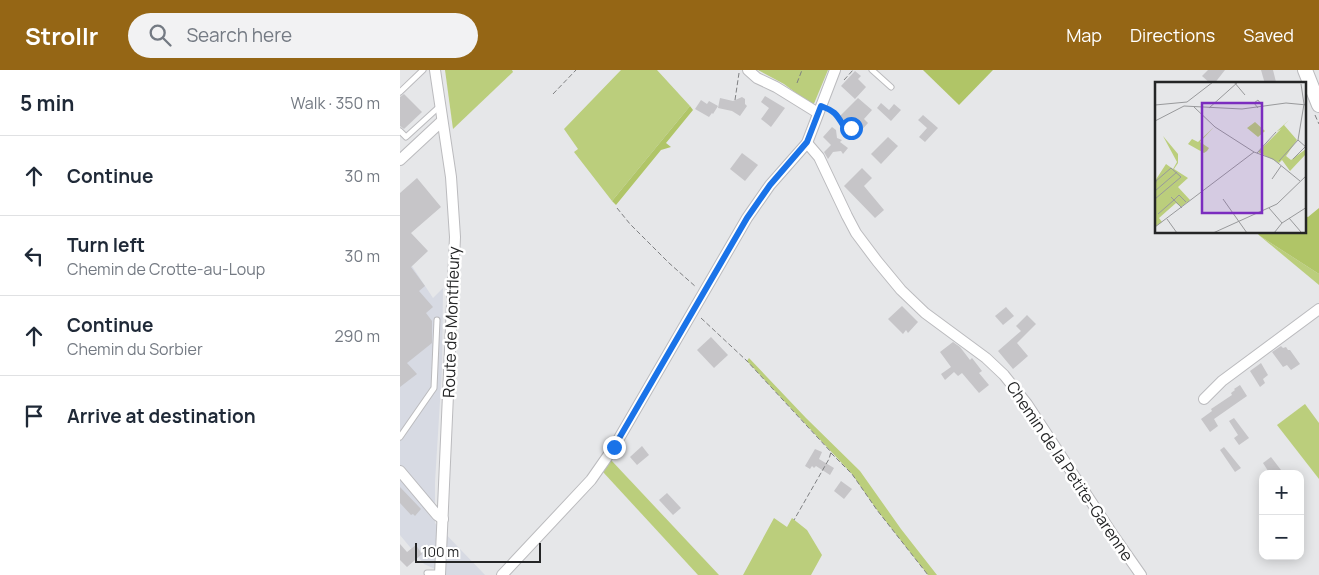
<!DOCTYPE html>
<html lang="en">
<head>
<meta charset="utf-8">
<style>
	:root { --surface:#fff; --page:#f2f2f3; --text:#1f2937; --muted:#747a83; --line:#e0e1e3; --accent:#956615 }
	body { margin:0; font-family:Manrope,sans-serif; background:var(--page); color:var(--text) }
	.controls { position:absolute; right:15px; bottom:15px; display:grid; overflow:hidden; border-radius:10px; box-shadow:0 2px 12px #0003 }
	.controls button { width:45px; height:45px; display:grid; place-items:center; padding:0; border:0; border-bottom:1px solid var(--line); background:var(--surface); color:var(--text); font:25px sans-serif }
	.scale { position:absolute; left:15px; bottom:12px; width:126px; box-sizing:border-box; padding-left:5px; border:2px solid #242526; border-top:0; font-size:14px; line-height:18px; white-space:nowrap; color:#242526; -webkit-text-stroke:4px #fff; paint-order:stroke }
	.stop { position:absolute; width:15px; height:15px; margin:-11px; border:4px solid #1a73e8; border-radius:50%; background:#fff }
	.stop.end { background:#1a73e8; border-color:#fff; box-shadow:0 1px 5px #0008 }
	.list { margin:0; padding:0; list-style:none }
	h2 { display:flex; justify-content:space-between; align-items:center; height:65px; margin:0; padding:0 20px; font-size:21px }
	h2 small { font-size:16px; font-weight:400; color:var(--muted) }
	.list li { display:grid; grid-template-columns:32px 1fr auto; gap:15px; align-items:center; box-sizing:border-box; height:80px; padding:0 20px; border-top:1px solid var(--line) }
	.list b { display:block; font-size:19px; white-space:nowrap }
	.list p { margin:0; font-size:16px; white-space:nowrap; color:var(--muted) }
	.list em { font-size:16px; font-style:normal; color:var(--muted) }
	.icon { flex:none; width:28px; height:28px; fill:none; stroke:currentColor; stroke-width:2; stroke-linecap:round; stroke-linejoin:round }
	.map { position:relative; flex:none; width:919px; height:505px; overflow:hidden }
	header { display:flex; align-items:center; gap:30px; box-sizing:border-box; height:70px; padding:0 25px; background:var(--accent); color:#fff }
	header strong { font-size:24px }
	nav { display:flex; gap:28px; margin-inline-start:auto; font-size:18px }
	.search { width:350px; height:45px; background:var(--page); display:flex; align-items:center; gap:12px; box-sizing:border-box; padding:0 18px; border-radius:28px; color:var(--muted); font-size:19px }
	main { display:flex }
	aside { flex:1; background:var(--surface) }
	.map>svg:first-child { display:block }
</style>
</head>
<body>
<header>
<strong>Strollr</strong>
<div class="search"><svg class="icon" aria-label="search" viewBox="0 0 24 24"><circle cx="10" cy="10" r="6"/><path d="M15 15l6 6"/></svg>Search here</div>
<nav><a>Map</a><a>Directions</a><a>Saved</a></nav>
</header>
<main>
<aside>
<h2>5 min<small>Walk · 350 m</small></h2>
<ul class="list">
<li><svg class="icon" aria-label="ahead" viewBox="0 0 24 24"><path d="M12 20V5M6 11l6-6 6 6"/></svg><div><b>Continue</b></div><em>30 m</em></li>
<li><svg class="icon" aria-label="left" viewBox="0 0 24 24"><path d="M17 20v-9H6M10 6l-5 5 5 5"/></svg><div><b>Turn left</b><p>Chemin de Crotte-au-Loup</p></div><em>30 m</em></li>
<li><svg class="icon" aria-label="ahead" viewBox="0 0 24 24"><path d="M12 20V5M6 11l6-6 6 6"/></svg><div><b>Continue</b><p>Chemin du Sorbier</p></div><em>290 m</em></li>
<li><svg class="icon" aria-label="arrive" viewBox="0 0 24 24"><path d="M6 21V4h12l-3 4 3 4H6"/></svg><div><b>Arrive at destination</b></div></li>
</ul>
</aside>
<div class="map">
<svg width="919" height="505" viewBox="0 0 919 505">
	<rect width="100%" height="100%" fill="#e6e7e9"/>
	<!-- built -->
	<polygon fill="#d7dae3" points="0,178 33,228 43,218 42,299 35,412 35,453 85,505 34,505 35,499 24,494 0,465"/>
	<!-- green -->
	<g fill="#bbce7c">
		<polygon points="45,0 112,0 113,2 53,59"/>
		<polygon points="221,0 257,0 290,36 212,131 174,82 178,79 164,59"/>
		<polygon points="358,0 428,0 413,36 384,14"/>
		<polygon points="860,166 919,204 919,215"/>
		<polygon points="349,288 406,348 460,401 501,459 537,505 528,505 477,440 452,404 347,291"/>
		<polygon points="905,334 919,353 919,409 877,355"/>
		<polygon points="211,390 319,505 298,505 203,402"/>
		<polygon points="374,448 387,457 392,448 407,460 422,485 411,505 343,505"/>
	</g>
	<!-- forest -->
	<g fill="#b0c567">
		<polygon points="523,0 593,0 559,35"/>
		<polygon points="290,36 293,40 266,73 271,77 261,80 216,135 212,131"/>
		<polygon points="919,138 919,204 860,166 857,163 905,162 905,146 908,147"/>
	</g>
	<!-- building -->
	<g fill="#c6c5c8">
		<polygon points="808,0 825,0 814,14 811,14 802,6"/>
		<polygon points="861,0 873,0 876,12 865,14"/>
		<polygon points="455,1 461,6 458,9 466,17 455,29 441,16"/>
		<polygon points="4,24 22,42 4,59 0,56 0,27"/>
		<polygon points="365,26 385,38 371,57 361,49 369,38 361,32"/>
		<polygon points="342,27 345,29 345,34 347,36 340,46 332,41 318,38 320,28 333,31"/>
		<polygon points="458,28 472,40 464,49 468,53 458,64 440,46"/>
		<polygon points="301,30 307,34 309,31 318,36 313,44 312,43 309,47 295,39"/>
		<polygon points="481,33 489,40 494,34 501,40 491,51 477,38"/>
		<polygon points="523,45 538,58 525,72 519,67 527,58 518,50"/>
		<polygon points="432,57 436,60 437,68 442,70 440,72 448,78 443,84 441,81 433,82 428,89 424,82 431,75 423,67"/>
		<polygon points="488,67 498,76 481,94 471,84"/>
		<polygon points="342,83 358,95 345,111 330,99"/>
		<polygon points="462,98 472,108 464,116 484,140 475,148 444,116"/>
		<polygon points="17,108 41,137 11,163 28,181 11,197 25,216 19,221 33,237 26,243 32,251 32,273 7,293 17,304 0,317 0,123"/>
		<polygon points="502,236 518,252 508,263 506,260 503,264 488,249"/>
		<polygon points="606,237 614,246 603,255 595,246"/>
		<polygon points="627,245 636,254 617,273 628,286 613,299 598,281 621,261 616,256"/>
		<polygon points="311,267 328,285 314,298 297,280"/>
		<polygon points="553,272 560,277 570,290 572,288 582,301 579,303 589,315 579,323 562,303 558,306 554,302 545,310 541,304 551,297 540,282"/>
		<polygon points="881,276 883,278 886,277 888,280 890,280 900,294 891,300 887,295 883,297 872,282"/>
		<polygon points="861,293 868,305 863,309 865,313 860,317 850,301"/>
		<polygon points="840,315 847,326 814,349 818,356 810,362 801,349 812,341 811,339 832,325 831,323 835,320 834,319"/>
		<polygon points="834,348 849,368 839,375 834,368 838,365 829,351"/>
		<polygon points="242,376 249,385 237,395 230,387"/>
		<polygon points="824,377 841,398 835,402 820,380"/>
		<polygon points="415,379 422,382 419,389 434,398 430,405 416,396 414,398 412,396 410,399 405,396"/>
		<polygon points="871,387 881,400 876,404 870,404 863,393"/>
		<polygon points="441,411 452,419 444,429 434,421"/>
		<polygon points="0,417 21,439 15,446 13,444 11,445 0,433"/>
		<polygon points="267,423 281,438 273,445 259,430"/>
		<polygon points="0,474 7,482 16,475 22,484 7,497 0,490"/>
	</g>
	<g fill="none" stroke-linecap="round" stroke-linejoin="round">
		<!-- lane casing -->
		<g stroke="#bbbbbe" stroke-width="7">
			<g id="lane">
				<polyline points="472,0 491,17"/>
				<polyline points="0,22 23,0"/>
				<polyline points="0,61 6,67 40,36"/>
				<polyline points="0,367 34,318 37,250"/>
				<polyline points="27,503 40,503"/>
			</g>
		</g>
		<!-- street casing -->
		<g stroke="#bbbbbe" stroke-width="12">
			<g id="street">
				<polyline points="35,0 51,107 55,167 40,505"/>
				<polyline points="348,0 357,8 376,17 418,43"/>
				<polyline points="407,73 419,87 447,146 456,163 477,191 501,220 525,243 586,288 604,305 627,334 713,465 741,505"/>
				<polyline points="0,90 42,51"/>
				<polyline points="804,329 822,311 919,239"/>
				<polyline points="0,401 37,445 43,449"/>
				<polyline points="102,505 191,410 214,377 347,148 370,115 407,73 435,0"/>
			</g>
		</g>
		<!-- secondary casing -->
		<g stroke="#bbbbbe" stroke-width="16">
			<polyline id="secondary" points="905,0 919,35"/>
		</g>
		<!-- path -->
		<g stroke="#7f8082" stroke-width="1" stroke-dasharray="5 2.5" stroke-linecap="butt">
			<polyline points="444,10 453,0"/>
			<polyline points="397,13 402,0"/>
			<polyline points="153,24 176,0"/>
			<polyline points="335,30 339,3"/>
			<polyline points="429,39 440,47 443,55 451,58 457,65"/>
			<polyline points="915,45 919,54"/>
			<polyline points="217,138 230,154 269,193 296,217"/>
			<polyline points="301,248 347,291 431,382 429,389 394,450"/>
			<polyline points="431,383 452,404 477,440 528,505"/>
		</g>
		<!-- lane -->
		<use href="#lane" stroke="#fff" stroke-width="5"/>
		<!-- street -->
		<use href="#street" stroke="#fff" stroke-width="10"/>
		<!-- secondary -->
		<use href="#secondary" stroke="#fff" stroke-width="14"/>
	</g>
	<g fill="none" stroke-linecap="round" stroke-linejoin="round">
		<!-- route -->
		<path stroke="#1a73e8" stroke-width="6" d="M 214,377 L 347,148 L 370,115 L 407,72 L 421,36 C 434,41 436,43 443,55 L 451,58"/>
	</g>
	<g text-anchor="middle" stroke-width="5" stroke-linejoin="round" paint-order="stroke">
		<!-- street labels -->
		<g font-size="16" fill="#242526" stroke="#fff">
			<text transform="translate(51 252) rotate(-88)" y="6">Route de Montfleury</text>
			<text transform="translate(670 401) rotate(56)" y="6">Chemin de la Petite-Garenne</text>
		</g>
	</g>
	<!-- overview -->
	<g transform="translate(755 12)">
		<rect width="151" height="151" fill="#e6e7e9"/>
		<path d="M 134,38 L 129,43 L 142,58 L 131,74 L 136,78 L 151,67 L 151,72 L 135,89 L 127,78 L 124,81 L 103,70 L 126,47 L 121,50 ZM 100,40 L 110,49 L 103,55 L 92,46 ZM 59,45 L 45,60 L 54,66 L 52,69 L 49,71 L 33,62 L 37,57 L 43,60 ZM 8,54 L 23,72 L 23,81 L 19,87 L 33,96 L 23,105 L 35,118 L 26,125 L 21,121 L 4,136 L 7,140 L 0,145 L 0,99 L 11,82 L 18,87 L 22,80 Z" fill="#bbce7c"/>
		<path fill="none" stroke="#98999b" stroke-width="1" d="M 79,0 L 90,13M 146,2 L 149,22M 149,22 L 143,58 L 152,66M 0,23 L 32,20 L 58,0M 39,25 L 60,45 L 99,70 L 118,77 L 145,99M 54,26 L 83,0M 103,26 L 99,21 L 103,18 L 108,25M 0,39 L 29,24 L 87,27 L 131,21 L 152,23M 102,71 L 121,50M 138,77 L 150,65M 124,79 L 143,58M 117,97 L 126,84M 0,104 L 1,99 L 16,86 L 26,95 L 0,117M 0,109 L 22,90M 16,115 L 19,118 L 24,113 L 31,120M 68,117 L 92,151M 114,126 L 127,141M 3,132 L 19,118 L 27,126M 134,136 L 146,150M 12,137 L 22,151M 0,145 L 99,70M 58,151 L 122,122 L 152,93M 119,151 L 127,141 L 152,125"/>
		<path fill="#7b2cbf" fill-opacity="0.15" stroke="#7b2cbf" stroke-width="2.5" d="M 47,21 L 107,21 L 107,131 L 47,131 Z"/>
		<rect width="151" height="151" fill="none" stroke="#242526" stroke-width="2.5"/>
	</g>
</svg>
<div class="controls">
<button>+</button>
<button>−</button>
</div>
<div class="scale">100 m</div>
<div class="stop" style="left:451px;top:58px"></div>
<div class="stop end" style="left:214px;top:377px"></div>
</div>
</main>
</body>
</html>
